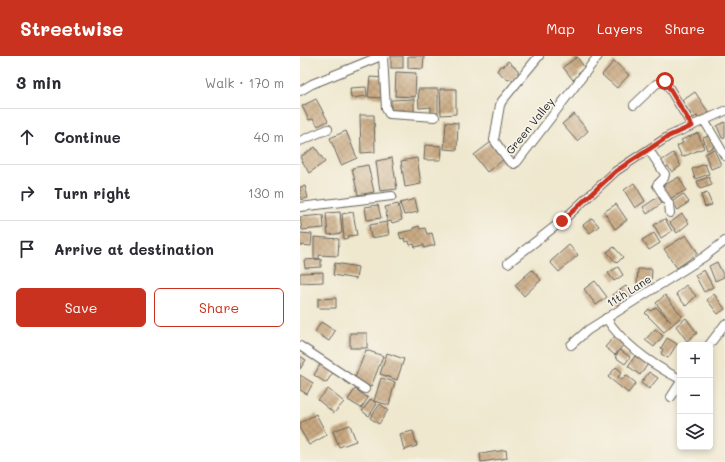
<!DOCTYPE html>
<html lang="en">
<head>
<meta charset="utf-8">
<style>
	:root { --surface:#fff; --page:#f7f7f7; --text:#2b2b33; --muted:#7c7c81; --line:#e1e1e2; --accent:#c8321e }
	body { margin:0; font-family:Mali,sans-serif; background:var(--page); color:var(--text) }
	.controls { position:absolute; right:12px; bottom:12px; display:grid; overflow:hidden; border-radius:6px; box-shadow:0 2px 6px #0003 }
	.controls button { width:36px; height:36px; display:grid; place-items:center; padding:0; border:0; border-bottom:1px solid var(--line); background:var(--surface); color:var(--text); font:20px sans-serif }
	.stop { position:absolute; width:12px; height:12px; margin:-9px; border:3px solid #c8321e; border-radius:50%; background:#fff }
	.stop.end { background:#c8321e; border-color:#fff; box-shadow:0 1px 4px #0008 }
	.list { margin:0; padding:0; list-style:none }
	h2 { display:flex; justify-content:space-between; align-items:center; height:52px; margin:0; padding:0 16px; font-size:17px }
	h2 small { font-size:13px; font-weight:400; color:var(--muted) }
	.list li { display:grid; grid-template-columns:26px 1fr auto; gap:12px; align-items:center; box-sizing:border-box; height:56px; padding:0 16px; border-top:1px solid var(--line) }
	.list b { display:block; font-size:15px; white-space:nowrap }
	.list em { font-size:13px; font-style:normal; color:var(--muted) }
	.actions { display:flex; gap:8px; padding:12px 16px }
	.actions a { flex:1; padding:9px 0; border:1px solid var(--accent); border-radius:6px; text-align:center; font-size:14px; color:var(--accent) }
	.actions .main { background:var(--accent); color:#fff }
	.icon { flex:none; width:22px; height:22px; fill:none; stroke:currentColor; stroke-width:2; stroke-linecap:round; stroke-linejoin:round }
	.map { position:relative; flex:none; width:425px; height:406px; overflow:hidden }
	header { display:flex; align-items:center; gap:24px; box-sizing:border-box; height:56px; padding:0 20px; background:var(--accent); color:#fff }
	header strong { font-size:19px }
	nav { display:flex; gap:22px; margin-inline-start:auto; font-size:14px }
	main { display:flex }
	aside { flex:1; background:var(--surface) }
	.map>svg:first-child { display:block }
</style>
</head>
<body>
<header>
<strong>Streetwise</strong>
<nav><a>Map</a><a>Layers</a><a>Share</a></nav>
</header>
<main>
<aside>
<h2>3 min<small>Walk · 170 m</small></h2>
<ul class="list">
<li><svg class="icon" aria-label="ahead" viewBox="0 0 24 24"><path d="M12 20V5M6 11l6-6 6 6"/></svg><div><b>Continue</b></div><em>40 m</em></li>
<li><svg class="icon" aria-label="right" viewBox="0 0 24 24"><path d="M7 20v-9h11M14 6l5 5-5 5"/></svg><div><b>Turn right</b></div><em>130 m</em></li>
<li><svg class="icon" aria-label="arrive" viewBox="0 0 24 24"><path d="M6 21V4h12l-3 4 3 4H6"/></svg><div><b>Arrive at destination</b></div></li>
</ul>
<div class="actions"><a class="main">Save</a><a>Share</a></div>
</aside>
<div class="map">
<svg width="425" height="406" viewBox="0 0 425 406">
	<defs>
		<pattern id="building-cross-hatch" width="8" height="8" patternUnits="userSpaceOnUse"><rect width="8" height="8" fill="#c7a780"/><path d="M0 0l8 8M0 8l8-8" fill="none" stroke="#aa8f6e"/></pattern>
	</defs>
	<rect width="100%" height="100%" fill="#f7f3e8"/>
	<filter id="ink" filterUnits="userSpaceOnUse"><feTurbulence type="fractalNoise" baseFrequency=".025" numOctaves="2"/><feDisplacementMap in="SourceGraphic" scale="8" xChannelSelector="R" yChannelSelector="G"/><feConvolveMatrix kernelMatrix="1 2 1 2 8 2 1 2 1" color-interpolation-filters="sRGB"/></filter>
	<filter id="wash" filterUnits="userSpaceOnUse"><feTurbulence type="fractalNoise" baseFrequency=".012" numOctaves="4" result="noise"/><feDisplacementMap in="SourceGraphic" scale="16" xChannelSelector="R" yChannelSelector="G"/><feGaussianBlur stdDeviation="0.9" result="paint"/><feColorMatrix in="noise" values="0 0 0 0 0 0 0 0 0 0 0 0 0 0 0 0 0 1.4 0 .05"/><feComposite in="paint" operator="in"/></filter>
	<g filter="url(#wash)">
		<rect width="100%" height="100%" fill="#efe8cf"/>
		<g id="blocks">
			<!-- building -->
			<g fill="url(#building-cross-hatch)">
				<rect x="91" y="0" width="12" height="12"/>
				<polygon points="108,0 124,0 123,13 108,12"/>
				<polygon points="277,1 285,12 278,17 280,19 273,24 263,11"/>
				<polygon points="208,5 218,14 218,20 213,25 210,23 208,24 197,15 200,10 203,10"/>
				<polygon points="314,5 329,19 317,32 302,19"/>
				<polygon points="96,16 116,17 115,41 95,40"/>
				<polygon points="70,21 84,22 82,42 68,41"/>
				<polygon points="66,31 67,40 51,42 50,32"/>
				<polygon points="118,33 138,33 138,58 131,58 131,51 119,52"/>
				<polygon points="140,33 156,33 156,58 141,59"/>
				<polygon points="395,36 409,57 399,64 397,60 393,62 382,45"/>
				<polygon points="16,43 28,65 18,70 13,63 9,64 2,50"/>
				<polygon points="114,43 114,57 106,57 105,54 91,54 91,44"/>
				<polygon points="274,58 288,75 277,85 262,68"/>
				<polygon points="60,59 74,59 75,96 61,97"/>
				<polygon points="146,66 158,67 157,94 144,93"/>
				<polygon points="425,66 425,81 422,82 417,70"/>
				<polygon points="46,75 57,102 41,109 30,82"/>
				<polygon points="398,77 404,92 382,101 377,90 383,87 381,84"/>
				<polygon points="409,80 414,91 407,94 403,82"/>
				<polygon points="191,86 203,104 187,116 174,99"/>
				<polygon points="125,89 142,90 141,104 124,104"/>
				<polygon points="15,91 25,106 9,117 0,101"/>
				<polygon points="414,93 421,109 411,113 405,98"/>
				<polygon points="373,97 381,110 372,116 368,110 365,112 361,105"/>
				<polygon points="92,102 97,133 80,135 76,105"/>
				<polygon points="117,102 121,128 105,131 101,105"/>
				<polygon points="405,108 409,118 395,123 392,113"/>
				<polygon points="68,109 74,136 58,139 52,112"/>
				<polygon points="379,121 386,134 370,143 363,130"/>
				<polygon points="409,121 412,129 400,133 397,125"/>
				<polygon points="334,127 345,145 335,152 324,134"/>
				<polygon points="5,130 8,142 1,144 0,131"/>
				<polygon points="407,137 412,149 405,151 401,139"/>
				<polygon points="383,138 389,146 378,154 372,146"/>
				<polygon points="358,141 362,147 347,158 343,151"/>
				<polygon points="115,143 118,156 104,159 100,147"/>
				<polygon points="98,148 102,164 92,167 91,165 88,166 86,161 87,160 85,151"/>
				<polygon points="316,148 327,164 315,173 304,156"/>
				<polygon points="78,149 81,162 67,164 65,151"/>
				<polygon points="40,156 42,177 28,179 26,157"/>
				<polygon points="53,156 57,179 48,180 48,182 44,183 42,158"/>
				<polygon points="382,158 389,167 377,177 370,167"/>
				<polygon points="23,159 24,172 2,174 0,161"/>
				<polygon points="292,162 299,170 290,177 283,169"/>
				<polygon points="365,163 372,175 361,182 354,169"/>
				<polygon points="87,166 89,179 71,182 69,169"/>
				<polygon points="119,170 120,173 125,172 127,178 132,177 135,189 124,192 124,189 115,191 114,188 110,189 109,185 105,186 104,182 101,183 99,177 113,174 113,172"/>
				<polygon points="0,177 12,178 11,190 0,189"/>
				<polygon points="354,177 360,187 349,194 342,184"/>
				<polygon points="386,179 398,197 377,212 364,193"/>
				<polygon points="14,181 39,183 38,200 19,199 19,203 14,202"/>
				<polygon points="269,189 278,199 259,216 250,206"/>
				<polygon points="314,191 323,201 317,207 307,196"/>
				<polygon points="21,203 21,211 5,212 4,204"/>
				<polygon points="417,206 424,221 415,225 409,210"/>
				<polygon points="35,207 58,211 56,223 33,219"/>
				<polygon points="318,211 323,219 314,225 308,217"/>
				<polygon points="338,213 352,213 351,228 337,228"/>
				<polygon points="232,214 241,224 224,240 215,229"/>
				<polygon points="404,214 413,231 404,236 395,219"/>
				<polygon points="23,216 23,226 0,227 0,217"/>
				<polygon points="295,225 307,241 296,249 284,233"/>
				<polygon points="386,229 396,240 386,250 376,238"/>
				<polygon points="326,230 333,241 318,250 312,239"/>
				<polygon points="414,238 425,253 418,258 407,244"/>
				<polygon points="365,239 382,260 364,276 345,257 349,253 351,255 356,251 371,266 356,247"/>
				<polygon points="36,242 36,252 18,252 18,243"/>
				<polygon points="386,262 397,277 387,285 376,270"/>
				<polygon points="21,266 35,275 29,285 15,276"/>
				<polygon points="355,273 363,280 354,291 345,284"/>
				<rect x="50" y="277" width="17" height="15"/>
				<polygon points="315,280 324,288 315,299 305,291"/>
				<polygon points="367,282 377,288 368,302 361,298 363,293 361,292"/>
				<polygon points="66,294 83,300 71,331 54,324"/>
				<polygon points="320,294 330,301 325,308 315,301"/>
				<polygon points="87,297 104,303 97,324 80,318"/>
				<polygon points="0,300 6,304 0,313"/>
				<polygon points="335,300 348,308 340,319 328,310"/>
				<polygon points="21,307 34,315 26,327 14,319"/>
				<polygon points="316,311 322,316 318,321 322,324 326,319 336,327 328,337 308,321"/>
				<polygon points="349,316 358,322 349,333 341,327"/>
				<polygon points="0,319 13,327 7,338 0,334"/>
				<polygon points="81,322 95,326 89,349 74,345"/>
				<polygon points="28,333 44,346 34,357 18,344"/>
				<polygon points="55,333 68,342 61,352 48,344"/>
				<polygon points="71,343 77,348 69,360 62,355"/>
				<polygon points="80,348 88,354 79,368 70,362"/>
				<polygon points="16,358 27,379 9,389 0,373 0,367"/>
				<polygon points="50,369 56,385 39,391 33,375"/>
				<polygon points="113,375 117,390 104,394 100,378"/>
				<polygon points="206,394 207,402 181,406 180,398"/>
			</g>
		</g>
	</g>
	<g filter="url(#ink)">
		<use href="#blocks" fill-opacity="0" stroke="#66635b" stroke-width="1"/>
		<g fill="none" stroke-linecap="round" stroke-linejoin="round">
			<!-- street casing -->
			<g stroke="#66635b" stroke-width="10">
				<g id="street">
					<polyline points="83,0 86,53 89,58 135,61"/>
					<polyline points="239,0 202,45 200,49 194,84 209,105 214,108 217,106 298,0"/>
					<polyline points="0,35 12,28 81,0"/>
					<polyline points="334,49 356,28 365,25 392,70"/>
					<polyline points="404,64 425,100"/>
					<polyline points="0,85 28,73"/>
					<polyline points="349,94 365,118 364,122 357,129 369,148 370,157"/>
					<polyline points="0,151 92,140"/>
					<polyline points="208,207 262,165 316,115 369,80 425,55"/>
					<path d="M 306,262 C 323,288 353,309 380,323"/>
					<polyline points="271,289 288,274 404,201 425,185"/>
					<polyline points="409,289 425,268"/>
					<polyline points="0,290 65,333"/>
					<polyline points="371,341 380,327"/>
				</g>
			</g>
			<!-- street -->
			<use href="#street" stroke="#fff" stroke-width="8"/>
		</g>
	</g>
	<g fill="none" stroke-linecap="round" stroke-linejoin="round" filter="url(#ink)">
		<!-- route -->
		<polyline stroke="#c8321e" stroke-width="5" points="262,165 316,115 369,80 392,70 365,25"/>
	</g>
	<g text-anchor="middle" stroke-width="3.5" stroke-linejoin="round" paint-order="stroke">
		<!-- street labels -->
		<g font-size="11" fill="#1c1c1c" stroke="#f7f3e8">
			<text transform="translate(230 70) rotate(-51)" y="4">Green Valley</text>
			<text transform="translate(329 235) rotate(-32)" y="4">11th Lane</text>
		</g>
	</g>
</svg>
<div class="controls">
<button>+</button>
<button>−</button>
<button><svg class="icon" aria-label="layers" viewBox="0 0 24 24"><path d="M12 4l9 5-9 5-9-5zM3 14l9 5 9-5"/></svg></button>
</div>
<div class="stop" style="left:365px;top:25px"></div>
<div class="stop end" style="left:262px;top:165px"></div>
</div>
</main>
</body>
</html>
